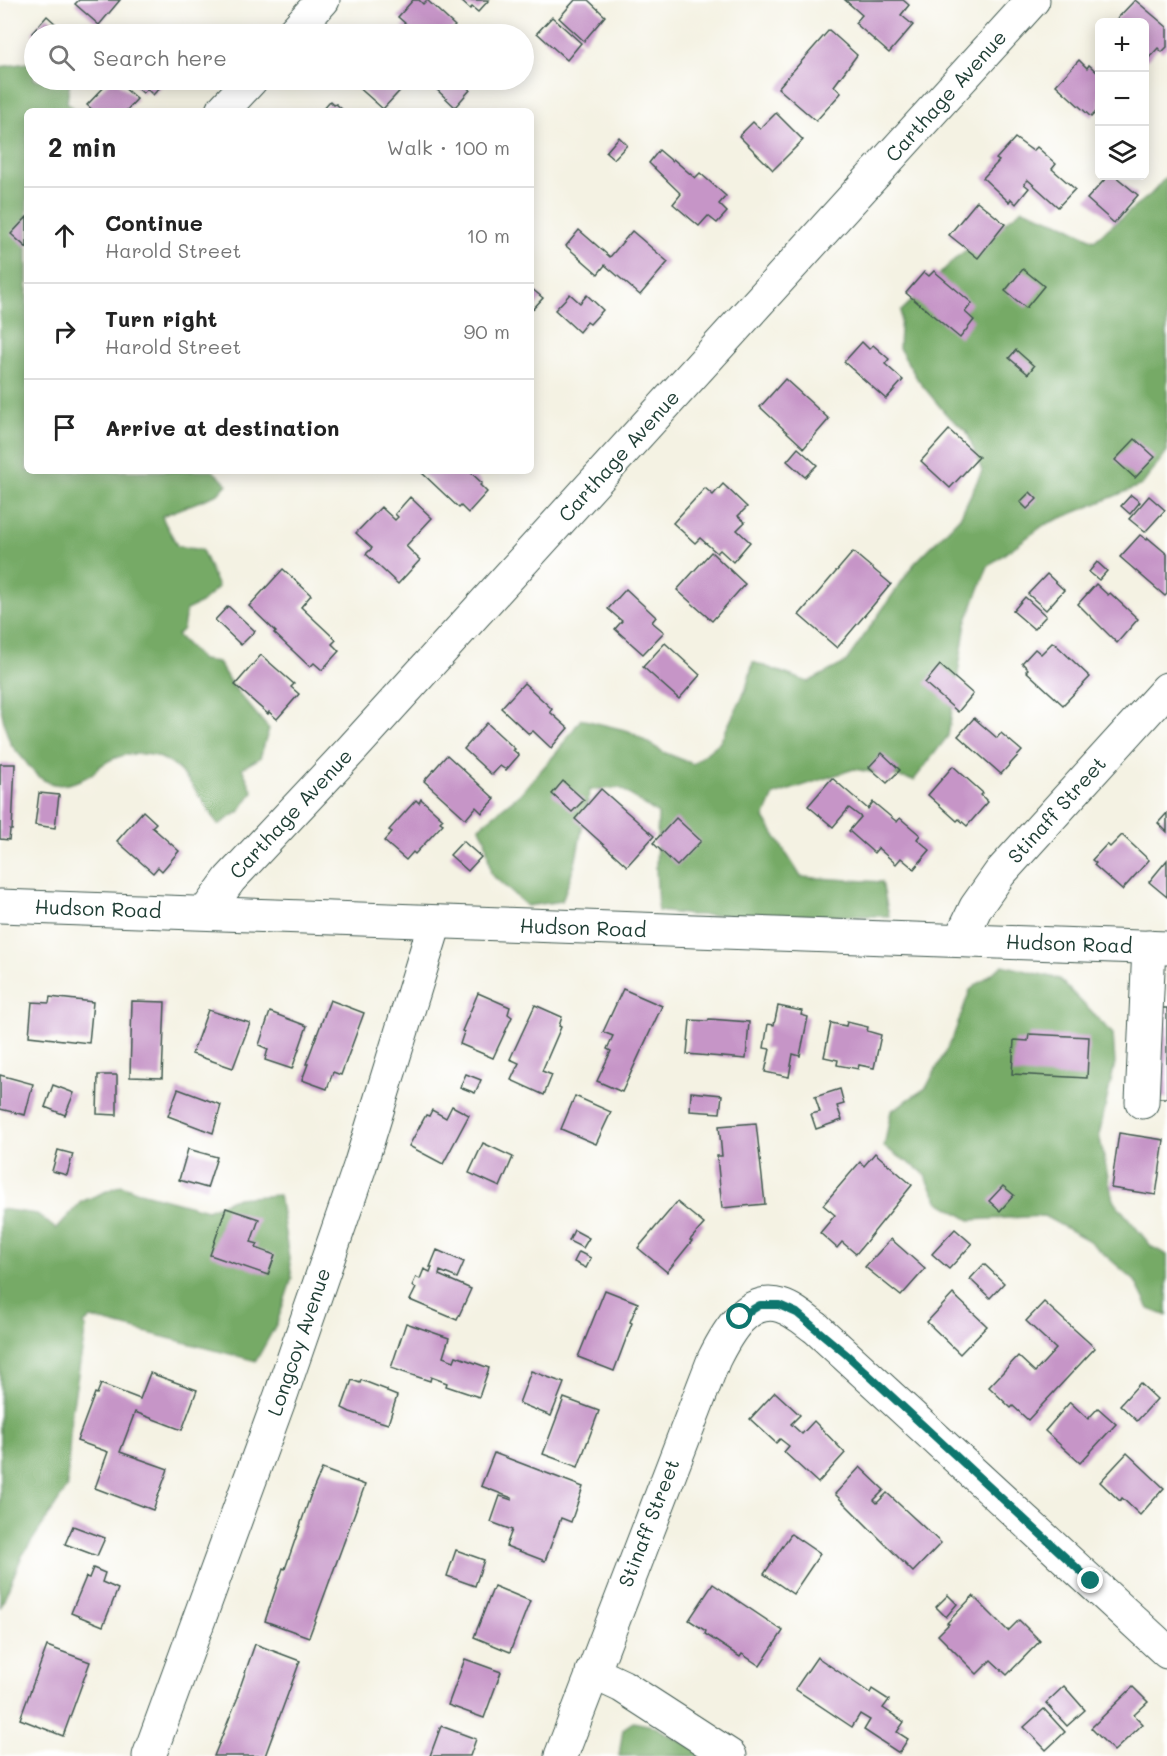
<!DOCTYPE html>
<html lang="en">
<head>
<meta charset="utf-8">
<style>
	:root { --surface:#fff; --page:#f6f6f6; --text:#222; --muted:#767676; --line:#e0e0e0 }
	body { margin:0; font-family:Mali,sans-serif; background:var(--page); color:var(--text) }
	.controls { position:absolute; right:18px; top:18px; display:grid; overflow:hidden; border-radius:9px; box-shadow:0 3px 15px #0003 }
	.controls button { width:54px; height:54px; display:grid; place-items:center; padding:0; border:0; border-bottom:2px solid var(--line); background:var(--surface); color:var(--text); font:30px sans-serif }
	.stop { position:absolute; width:18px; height:18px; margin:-14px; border:4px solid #0f766e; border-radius:50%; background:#fff }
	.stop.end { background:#0f766e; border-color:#fff; box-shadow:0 2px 6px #0008 }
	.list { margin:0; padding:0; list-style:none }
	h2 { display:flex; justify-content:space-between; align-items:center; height:78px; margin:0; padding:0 24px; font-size:26px }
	h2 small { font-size:20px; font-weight:400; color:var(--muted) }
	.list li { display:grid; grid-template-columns:39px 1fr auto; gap:18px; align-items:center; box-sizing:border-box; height:96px; padding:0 24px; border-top:2px solid var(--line) }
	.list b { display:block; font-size:22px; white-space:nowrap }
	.list p { margin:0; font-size:20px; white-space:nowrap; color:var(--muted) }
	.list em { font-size:20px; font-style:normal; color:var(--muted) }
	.icon { flex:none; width:33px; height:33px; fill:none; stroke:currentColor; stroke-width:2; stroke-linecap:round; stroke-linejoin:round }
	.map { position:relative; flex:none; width:1167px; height:1756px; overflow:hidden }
	.search { position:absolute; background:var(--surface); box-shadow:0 3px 15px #0003; left:24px; top:24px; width:510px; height:66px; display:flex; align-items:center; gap:15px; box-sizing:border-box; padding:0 21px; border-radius:33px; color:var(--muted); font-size:22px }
	.panel { position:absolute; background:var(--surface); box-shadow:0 3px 15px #0003; left:24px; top:108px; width:510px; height:366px; border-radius:9px }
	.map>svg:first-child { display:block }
</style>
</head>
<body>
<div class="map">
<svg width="1167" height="1756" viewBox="0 0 1167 1756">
	<rect width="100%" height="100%" fill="#fff"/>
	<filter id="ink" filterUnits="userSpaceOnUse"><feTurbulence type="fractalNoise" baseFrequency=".0167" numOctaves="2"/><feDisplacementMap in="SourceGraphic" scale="12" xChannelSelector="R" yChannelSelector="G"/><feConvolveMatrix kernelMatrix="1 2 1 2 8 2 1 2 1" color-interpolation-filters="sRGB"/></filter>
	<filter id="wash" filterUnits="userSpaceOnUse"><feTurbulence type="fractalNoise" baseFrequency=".008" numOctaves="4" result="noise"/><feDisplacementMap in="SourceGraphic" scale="24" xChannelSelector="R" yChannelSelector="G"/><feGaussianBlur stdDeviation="1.35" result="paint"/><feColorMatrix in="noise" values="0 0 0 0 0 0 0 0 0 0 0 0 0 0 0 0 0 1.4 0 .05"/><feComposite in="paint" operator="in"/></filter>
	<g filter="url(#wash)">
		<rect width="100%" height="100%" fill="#f4f2e3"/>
		<!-- forest -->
		<g fill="#76aa66" stroke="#4a744d" stroke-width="1.5">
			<path d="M 34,62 L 34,80 L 70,80 L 67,102 L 76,111 L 27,111 L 27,471 L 213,471 L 227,484 L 218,494 L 162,516 C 166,528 173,535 177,546 L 202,550 L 218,587 L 201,603 L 186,610 L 183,629 L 177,635 L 202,660 L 218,662 L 231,684 L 269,729 L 260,758 L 242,768 L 253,792 L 239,812 L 218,825 C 205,805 188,773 167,761 C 148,750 120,752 102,765 C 98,767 96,771 92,774 C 66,789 47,790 28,765 C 23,758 16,751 11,744 C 5,732 3,717 0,704 L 0,67 Z"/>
			<polygon points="1167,176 1167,452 1142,485 1044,525 988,566 966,623 948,736 914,780 854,769 774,795 764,818 801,877 882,882 889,916 690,915 658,911 656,867 658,814 620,788 590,790 575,864 562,901 527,906 491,874 485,838 479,827 520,794 557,752 581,719 629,731 663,752 693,764 720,742 746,689 753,662 808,682 845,663 914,564 960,517 982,471 967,432 946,414 918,380 899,348 901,311 958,256 1023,209 1065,225 1094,240 1151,194"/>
			<polygon points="1003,965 1059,979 1113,1034 1115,1063 1099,1135 1113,1200 1152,1247 1167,1255 1167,1316 1149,1309 1135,1281 1088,1240 1044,1216 970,1220 939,1202 923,1172 884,1147 891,1111 926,1088 953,1037 970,990"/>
			<polygon points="121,1185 136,1191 207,1210 235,1198 279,1195 292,1278 277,1323 256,1361 91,1318 83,1325 86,1327 71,1416 67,1488 22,1556 0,1608 0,1209 37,1214 56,1229 81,1202"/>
			<polygon points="633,1722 653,1726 708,1756 619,1756 623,1729"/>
		</g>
		<g id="blocks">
			<!-- building -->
			<g fill="#c695c7">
				<polygon points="79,0 120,0 99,25 75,4"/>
				<polygon points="413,0 419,0 423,4 427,0 455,26 447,34 410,34 402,27 406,24 398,17"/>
				<polygon points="460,0 489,0 478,12 472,7 470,9"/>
				<polygon points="575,0 588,0 605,16 584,41 559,18"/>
				<polygon points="845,0 903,0 909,5 901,15 913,25 889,53 855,23 862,15"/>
				<polygon points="1135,0 1167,27 1167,47 1162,52 1158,48 1147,60 1144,58 1144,22 1114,22"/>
				<polygon points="47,16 57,25 48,34 34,36 32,33"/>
				<polygon points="552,17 581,43 567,60 537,33"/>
				<polygon points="829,30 857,55 834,86 841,93 816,121 778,88"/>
				<polygon points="1079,60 1087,68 1089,65 1100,75 1100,108 1091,117 1056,85"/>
				<polygon points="111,80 115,80 137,99 126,111 94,111 87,105"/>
				<polygon points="128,80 167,80 153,95 147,89 143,93"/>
				<polygon points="355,80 403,80 407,83 383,109 356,85 358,83"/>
				<polygon points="439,80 458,80 470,90 455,107 433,86"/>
				<polygon points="330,101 334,105 336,104 344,111 321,111"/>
				<polygon points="776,113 803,140 773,170 739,136 753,122 760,129"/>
				<polygon points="619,137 627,145 614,159 606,152"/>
				<polygon points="1015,138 1033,151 1037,147 1056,164 1052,169 1075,189 1058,207 1028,180 1024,184 1029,188 1016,204 1011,199 1009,202 983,178 999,161 996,159"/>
				<polygon points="659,150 672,161 673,159 695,178 700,173 726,196 719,204 727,212 717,223 708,216 699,226 673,204 681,194 649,163"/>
				<polygon points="1108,176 1115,176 1138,195 1114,223 1087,199"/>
				<polygon points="977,201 1005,224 978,258 949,235"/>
				<polygon points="27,217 27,248 11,234"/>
				<polygon points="579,230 610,257 632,231 668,262 640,295 605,265 598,274 566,246"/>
				<polygon points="1023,269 1044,286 1026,308 1005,291"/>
				<polygon points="934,271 972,303 965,312 974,320 960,338 906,293 924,272 929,276"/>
				<polygon points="531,288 543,298 531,311"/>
				<polygon points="570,294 580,303 587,295 603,310 590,324 587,322 579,332 555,310"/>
				<polygon points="862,342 869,349 873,345 889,359 885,364 903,380 886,399 844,362"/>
				<polygon points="1016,350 1034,366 1028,374 1009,358"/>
				<polygon points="785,379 829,419 804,448 760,407"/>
				<polygon points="949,430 979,457 950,488 921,461"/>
				<polygon points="1135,439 1155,457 1135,478 1115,460"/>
				<polygon points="798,448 817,465 805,477 787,461"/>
				<polygon points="420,471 469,471 482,483 480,485 487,492 468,513 461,506 459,508"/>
				<polygon points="723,484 747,507 738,516 745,522 737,530 750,542 733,562 720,550 717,553 700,538 695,543 673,523 705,488 713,495"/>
				<polygon points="1030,492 1037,499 1027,509 1020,502"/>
				<polygon points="1131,495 1140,502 1130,514 1121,506"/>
				<polygon points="1149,496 1165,510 1145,532 1129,519"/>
				<polygon points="410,497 432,518 406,546 420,560 398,584 366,554 372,548 356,533 381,507 395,520 398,517 395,514"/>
				<polygon points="1140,535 1147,540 1148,538 1167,554 1167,594 1165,596 1120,557"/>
				<polygon points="711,552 745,584 712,621 677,590"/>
				<polygon points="853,552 891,584 837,648 799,615"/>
				<polygon points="1097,562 1107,571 1099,580 1089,572"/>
				<polygon points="283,569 311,595 301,607 336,640 332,644 339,651 322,670 314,663 310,667 274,633 276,632 249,606"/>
				<polygon points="1047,574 1064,590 1046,610 1028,594"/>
				<polygon points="1096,584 1108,595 1110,593 1138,619 1117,643 1078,604"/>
				<polygon points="626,589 656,617 652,622 664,632 643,654 615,629 622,621 608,609"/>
				<polygon points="1025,597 1046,616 1034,629 1013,611"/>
				<polygon points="228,606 255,631 241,645 215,620"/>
				<polygon points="1053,642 1090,677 1063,705 1026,671 1028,669 1022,663 1035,649 1041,654"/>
				<polygon points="665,643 700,675 679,699 643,667"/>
				<polygon points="261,655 294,684 291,687 299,694 277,719 269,712 268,714 235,685"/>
				<polygon points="940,665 973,694 958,712 925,683"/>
				<polygon points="524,683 552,709 550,712 568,728 551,748 533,731 529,734 501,708"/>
				<polygon points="974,718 997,738 1001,733 1022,751 1001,774 958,736"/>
				<polygon points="487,723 515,749 513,750 519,755 506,770 500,766 492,775 464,749"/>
				<polygon points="882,753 900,770 887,783 869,767"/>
				<polygon points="447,755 495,799 482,813 476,807 466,819 424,781"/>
				<polygon points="0,764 15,764 12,830 10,830 9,840 0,839"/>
				<polygon points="953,766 983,793 981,795 988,802 967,826 959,819 957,821 928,795"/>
				<polygon points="832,778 868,809 873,802 897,822 900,818 920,835 917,839 930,850 914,869 901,858 896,864 878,848 874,853 849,831 861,817 849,808 833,827 808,806"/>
				<polygon points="563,781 584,800 572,812 552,794"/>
				<polygon points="601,789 654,836 627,866 575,819"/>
				<polygon points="39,793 59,795 55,828 35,825"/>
				<polygon points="421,799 443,819 440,822 443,824 415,854 413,852 406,860 384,841 392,832 389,830 416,800 419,803"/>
				<polygon points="143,811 156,823 152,827 179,851 162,871 158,867 153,873 117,841"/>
				<polygon points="1167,813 1167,832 1158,823"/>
				<polygon points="676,818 701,841 677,866 653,843"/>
				<polygon points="1122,835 1149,860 1122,890 1094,865 1096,863 1092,860 1107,844 1110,847"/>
				<polygon points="463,841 481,857 468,871 450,855"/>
				<polygon points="1167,860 1167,897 1149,882"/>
				<polygon points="623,989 662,1006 622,1092 597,1081 611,1051 607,1049 613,1036 603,1032"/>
				<polygon points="478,993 510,1007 508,1014 512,1017 493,1058 460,1044 464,1032 462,1031"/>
				<polygon points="50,997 93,1002 89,1043 29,1036 32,1002 49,1003"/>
				<polygon points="330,1000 364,1013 341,1075 333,1072 327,1089 302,1080 308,1064 306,1064"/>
				<polygon points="132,1001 165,1002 162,1078 130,1077"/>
				<polygon points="535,1005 562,1017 559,1026 561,1027 542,1071 552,1075 544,1095 511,1080 519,1063 510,1059"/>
				<polygon points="778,1006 802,1011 801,1015 808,1017 800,1056 793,1054 789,1077 765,1072 770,1049 764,1048 768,1024 774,1025"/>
				<polygon points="1157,1008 1167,1008 1167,1098 1153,1098"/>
				<polygon points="208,1010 250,1023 233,1068 192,1054"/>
				<polygon points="270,1012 307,1026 292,1069 265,1060 268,1049 259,1045"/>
				<polygon points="709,1019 749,1022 746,1059 687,1054 690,1020 708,1021"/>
				<polygon points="847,1022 868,1027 867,1031 881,1035 874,1068 859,1065 858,1069 837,1065 838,1060 824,1057 831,1023 846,1026"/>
				<polygon points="1029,1034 1089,1037 1087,1078 1012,1074 1014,1040 1028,1041"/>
				<polygon points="466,1074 481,1080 475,1093 460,1087"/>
				<polygon points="0,1075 33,1084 25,1115 0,1109"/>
				<polygon points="98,1075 117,1075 117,1115 97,1114"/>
				<polygon points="53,1085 74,1093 65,1115 45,1107"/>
				<polygon points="178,1089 221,1105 213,1133 168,1116"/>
				<polygon points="840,1089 844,1104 837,1106 842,1120 816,1129 811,1114 820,1112 815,1097"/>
				<polygon points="691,1092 722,1095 720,1113 690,1111"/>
				<polygon points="575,1096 611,1112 596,1144 561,1129"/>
				<polygon points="452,1106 469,1115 443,1164 409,1146 426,1115 429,1116 432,1110 446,1118"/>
				<polygon points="756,1123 765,1204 722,1208 717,1156 722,1156 719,1126"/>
				<polygon points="1119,1133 1164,1140 1156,1195 1111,1188"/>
				<polygon points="483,1143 513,1157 500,1187 469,1173"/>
				<polygon points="188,1149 217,1157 207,1188 179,1180"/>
				<polygon points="58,1150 73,1154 67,1175 52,1171"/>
				<polygon points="875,1153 912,1185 856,1254 842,1242 837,1248 820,1233 835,1215 823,1205 860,1162 864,1166"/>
				<polygon points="1003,1186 1014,1195 1000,1211 989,1201"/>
				<polygon points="677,1202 704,1224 690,1240 692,1241 667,1272 638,1248"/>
				<polygon points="226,1208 259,1219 251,1242 258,1244 256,1248 275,1255 268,1275 210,1255"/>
				<polygon points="955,1229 972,1244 949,1269 932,1254"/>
				<polygon points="574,1230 589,1238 583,1248 569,1241"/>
				<polygon points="891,1239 925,1269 901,1296 865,1267"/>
				<polygon points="437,1250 464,1262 457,1278 440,1271 439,1275 471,1289 457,1320 410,1300 416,1288 412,1286 416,1277 420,1279 424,1269 430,1272 432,1267 430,1267"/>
				<polygon points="579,1252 591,1258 586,1268 574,1262"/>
				<polygon points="984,1264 1004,1283 990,1298 970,1279"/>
				<polygon points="605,1290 638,1303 630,1322 632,1323 614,1371 578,1357"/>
				<polygon points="953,1294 987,1326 960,1354 927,1322"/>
				<polygon points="1044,1302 1095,1348 1028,1420 1013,1406 1011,1408 989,1387 1018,1356 1035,1372 1056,1349 1026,1321"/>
				<polygon points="406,1323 449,1338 443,1357 454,1361 456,1356 489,1368 479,1397 446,1386 447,1383 431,1377 430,1381 391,1368"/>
				<polygon points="531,1371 564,1383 551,1416 519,1403"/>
				<polygon points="150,1373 197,1390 182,1430 135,1412 120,1452 168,1469 153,1510 95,1488 108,1452 77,1441 95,1393 97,1394 101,1384 140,1399"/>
				<polygon points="352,1380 360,1383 361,1380 387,1390 387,1392 397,1396 388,1424 350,1412 342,1408"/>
				<polygon points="1140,1383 1157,1399 1137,1421 1120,1405"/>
				<polygon points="775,1392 800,1415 791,1424 802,1434 814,1421 845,1453 818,1483 784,1452 789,1446 780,1439 776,1443 750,1419"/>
				<polygon points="564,1398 599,1411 578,1467 543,1454"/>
				<polygon points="1070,1402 1088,1419 1098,1408 1116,1424 1080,1463 1045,1431"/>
				<polygon points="494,1453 583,1487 571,1522 561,1518 545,1561 506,1546 512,1530 491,1522 500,1496 512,1500 512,1498 481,1486"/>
				<polygon points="1127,1453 1164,1488 1140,1515 1122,1498 1120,1501 1100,1482"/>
				<polygon points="860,1467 884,1490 874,1500 877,1503 887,1493 941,1543 913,1572 835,1494"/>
				<polygon points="322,1469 365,1485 309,1637 265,1621 283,1568 285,1569 311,1494"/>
				<polygon points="73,1526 105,1538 97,1556 65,1544"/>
				<polygon points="791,1534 820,1554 793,1594 764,1574"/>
				<polygon points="456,1550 484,1560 475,1586 447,1576"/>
				<polygon points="93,1568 105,1573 102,1582 118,1589 103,1626 71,1613 86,1577 89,1578"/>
				<polygon points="713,1584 783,1631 760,1666 742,1654 740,1657 705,1634 706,1631 689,1620"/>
				<polygon points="494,1586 530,1601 510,1652 474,1637"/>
				<polygon points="948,1595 957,1604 946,1617 936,1607"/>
				<polygon points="973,1596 1008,1631 1019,1620 1040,1641 1007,1675 991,1660 977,1674 938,1635 949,1624 947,1623"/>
				<polygon points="255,1644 300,1661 265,1756 214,1756 238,1697 237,1696"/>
				<polygon points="47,1646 90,1662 63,1736 20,1719"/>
				<polygon points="817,1657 870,1693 872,1689 889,1700 883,1708 904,1722 897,1732 908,1739 899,1753 864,1730 870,1720 860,1714 852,1727 795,1689"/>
				<polygon points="465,1659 501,1672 484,1718 448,1705"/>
				<polygon points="1064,1686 1085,1710 1067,1726 1046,1703"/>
				<polygon points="1133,1687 1148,1702 1134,1715 1143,1724 1114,1751 1091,1728"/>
				<polygon points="1044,1709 1065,1732 1046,1750 1024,1727"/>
				<polygon points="441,1726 476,1739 470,1756 430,1756"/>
			</g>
		</g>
	</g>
	<g filter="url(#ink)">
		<use href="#blocks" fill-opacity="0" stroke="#3f584e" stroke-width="1.5"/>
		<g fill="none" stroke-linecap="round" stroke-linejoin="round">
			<!-- minor casing -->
			<g stroke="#3f584e" stroke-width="35">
				<g id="minor">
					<polyline points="292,34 323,0"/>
					<polyline points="222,111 251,80"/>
					<polyline points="0,906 1167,948"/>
					<polyline points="206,912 230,879 352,749 1033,0"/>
					<polyline points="960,940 976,907 1000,873 1167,689"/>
					<polyline points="1142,1102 1149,947"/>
					<polyline points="592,1672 622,1686 730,1756"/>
					<polyline points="149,1756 281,1395 360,1166 435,923"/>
					<path d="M 561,1756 L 714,1359 C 726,1335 747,1295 781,1306 C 794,1310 805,1320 816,1328 L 1167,1652"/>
				</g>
			</g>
			<!-- minor -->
			<use href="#minor" stroke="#fff" stroke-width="33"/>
		</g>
	</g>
	<g fill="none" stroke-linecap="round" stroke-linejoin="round" filter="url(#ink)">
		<!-- route -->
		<polyline stroke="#0f766e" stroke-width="8" points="740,1317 760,1305 779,1305 797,1313 847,1355 1091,1581"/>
	</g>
	<g text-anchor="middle" stroke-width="4.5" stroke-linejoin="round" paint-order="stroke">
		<!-- street labels -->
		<g font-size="20" fill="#1f3d34" stroke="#fff">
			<text transform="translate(946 96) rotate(-48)" y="7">Carthage Avenue</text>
			<text transform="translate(619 456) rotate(-48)" y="7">Carthage Avenue</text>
			<text transform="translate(1057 810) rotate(-48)" y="7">Stinaff Street</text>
			<text transform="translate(291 814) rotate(-47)" y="7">Carthage Avenue</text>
			<text transform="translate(98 909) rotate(2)" y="7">Hudson Road</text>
			<text transform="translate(583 928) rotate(2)" y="7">Hudson Road</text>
			<text transform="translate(1069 944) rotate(2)" y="7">Hudson Road</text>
			<text transform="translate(299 1342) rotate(-71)" y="7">Longcoy Avenue</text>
			<text transform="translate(649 1523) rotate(-69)" y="7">Stinaff Street</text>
		</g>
	</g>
</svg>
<div class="controls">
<button>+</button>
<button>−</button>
<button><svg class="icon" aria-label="layers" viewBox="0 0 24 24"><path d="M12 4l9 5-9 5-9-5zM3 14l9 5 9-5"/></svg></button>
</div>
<div class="stop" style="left:740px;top:1317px"></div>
<div class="stop end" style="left:1091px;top:1581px"></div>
<div class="search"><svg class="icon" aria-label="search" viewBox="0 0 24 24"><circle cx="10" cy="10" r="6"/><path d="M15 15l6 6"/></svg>Search here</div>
<section class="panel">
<h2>2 min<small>Walk · 100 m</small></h2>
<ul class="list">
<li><svg class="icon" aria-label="ahead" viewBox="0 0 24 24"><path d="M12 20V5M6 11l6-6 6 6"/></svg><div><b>Continue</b><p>Harold Street</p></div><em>10 m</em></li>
<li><svg class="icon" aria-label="right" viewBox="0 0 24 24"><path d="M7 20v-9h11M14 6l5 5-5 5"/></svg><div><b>Turn right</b><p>Harold Street</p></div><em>90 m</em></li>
<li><svg class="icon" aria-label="arrive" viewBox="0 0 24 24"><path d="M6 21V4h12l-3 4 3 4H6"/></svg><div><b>Arrive at destination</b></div></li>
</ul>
</section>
</div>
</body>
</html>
